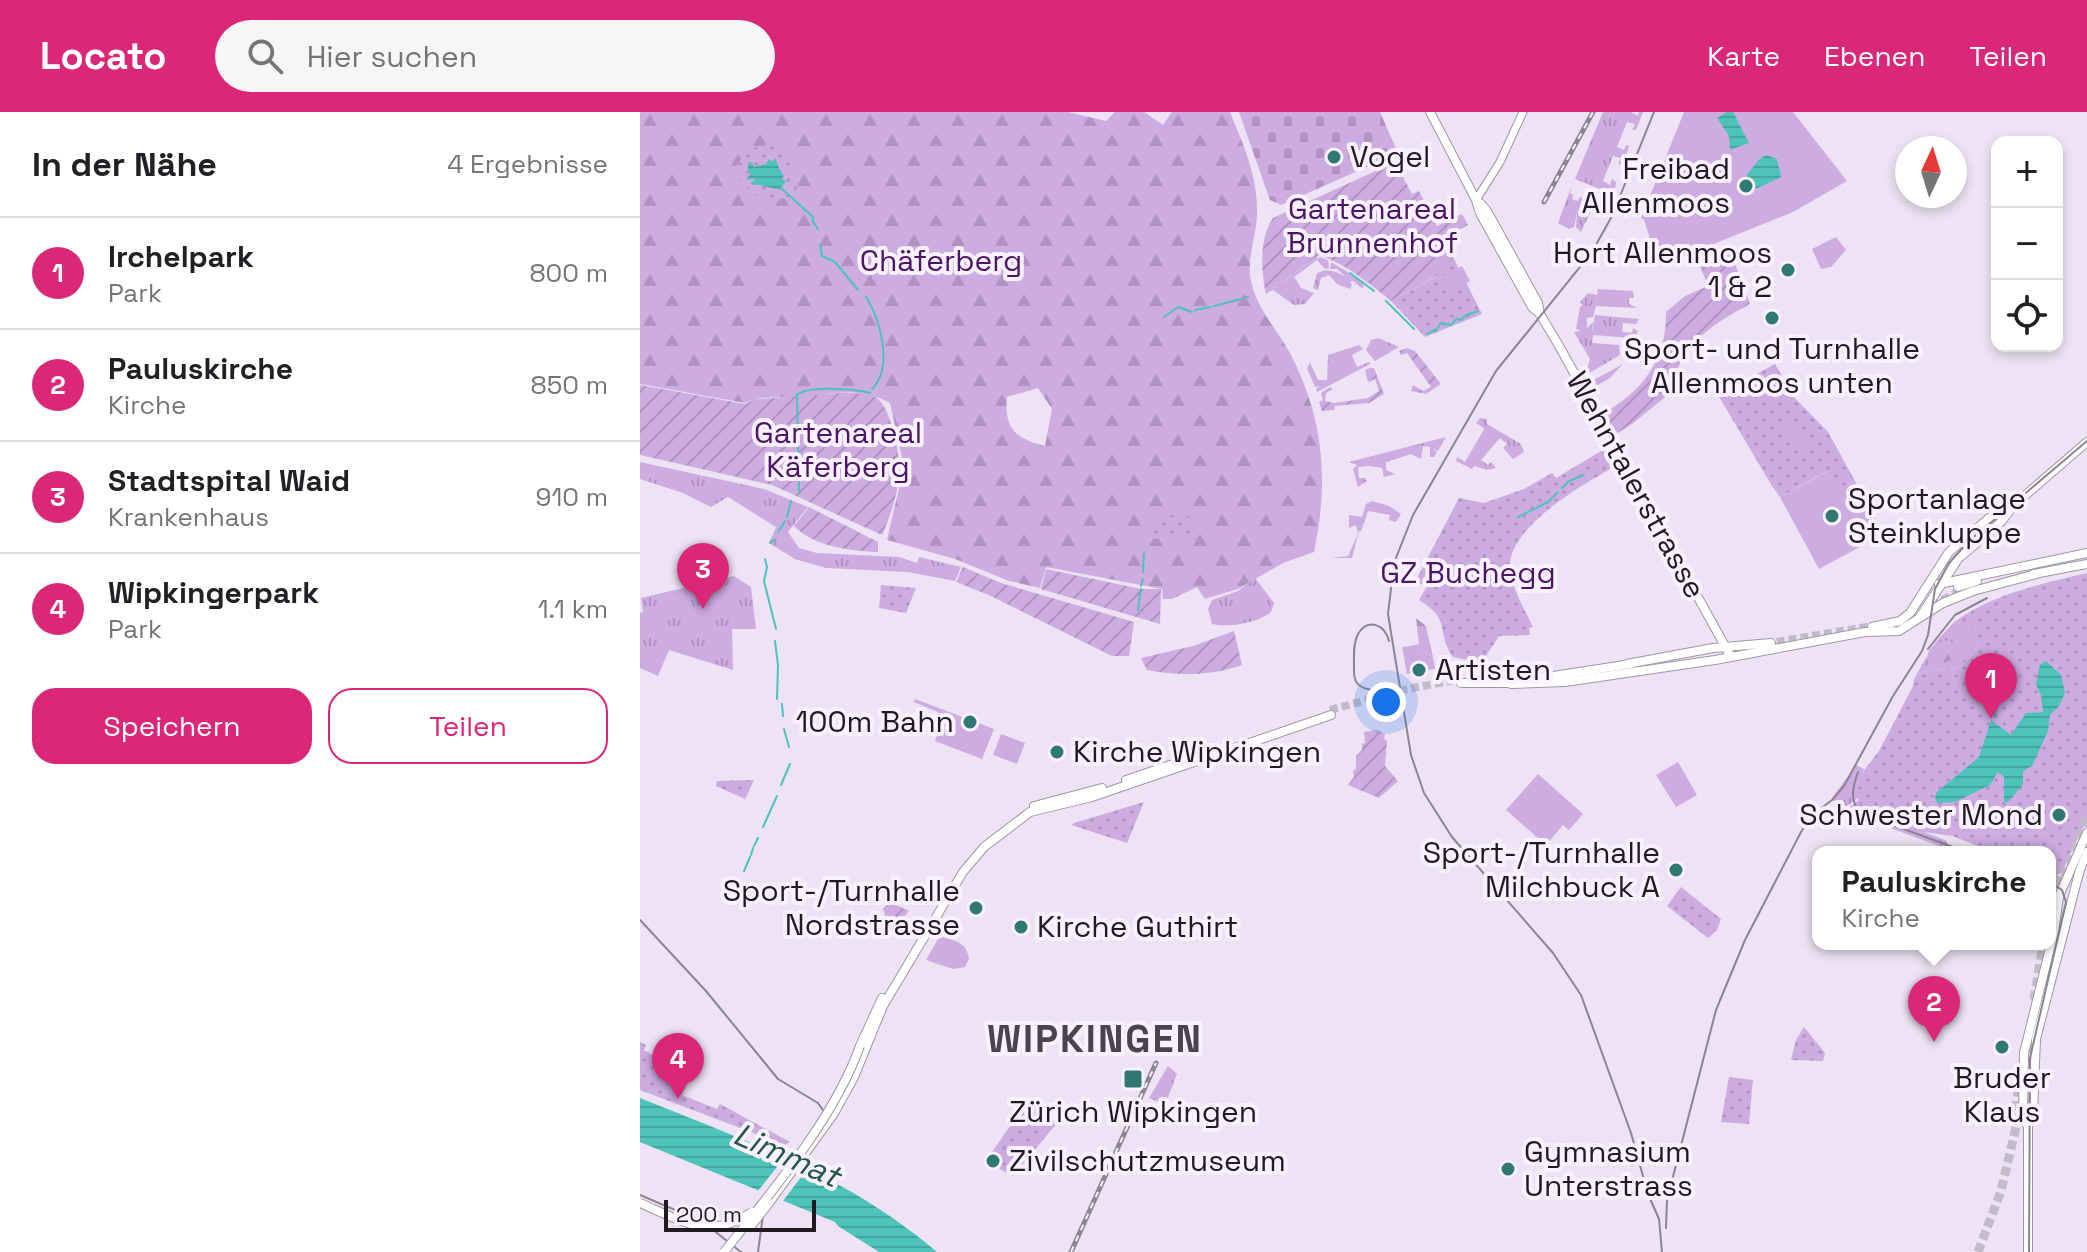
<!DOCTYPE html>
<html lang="de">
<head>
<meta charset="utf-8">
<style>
	:root { --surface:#fff; --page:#f6f6f6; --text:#202124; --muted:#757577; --line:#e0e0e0; --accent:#db2777 }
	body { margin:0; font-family:"Space Grotesk",sans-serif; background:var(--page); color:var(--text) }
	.controls { position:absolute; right:24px; top:24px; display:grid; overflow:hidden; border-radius:16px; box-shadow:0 4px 12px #0003 }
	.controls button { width:72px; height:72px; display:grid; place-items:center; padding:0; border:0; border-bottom:2px solid var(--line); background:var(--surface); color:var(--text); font:40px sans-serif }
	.compass { position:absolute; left:1255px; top:24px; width:72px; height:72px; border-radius:50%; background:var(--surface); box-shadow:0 4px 12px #0003; rotate:4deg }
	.scale { position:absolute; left:24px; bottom:20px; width:152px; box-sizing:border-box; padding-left:8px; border:4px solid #1f1b21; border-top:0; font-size:22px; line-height:28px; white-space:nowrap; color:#1f1b21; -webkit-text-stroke:6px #f9f1ff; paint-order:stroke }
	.you { position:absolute; left:746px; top:590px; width:28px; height:28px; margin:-20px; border:6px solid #fff; border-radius:50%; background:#1a73e8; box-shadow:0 0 0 12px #1a73e833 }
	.badge { display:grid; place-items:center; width:52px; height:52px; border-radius:50%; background:var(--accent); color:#fff; font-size:26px; font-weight:700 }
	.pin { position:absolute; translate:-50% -66px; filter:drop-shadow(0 2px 4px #0008) }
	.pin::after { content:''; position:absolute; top:42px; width:28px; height:24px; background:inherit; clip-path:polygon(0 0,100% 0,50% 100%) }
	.popup { position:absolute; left:1172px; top:734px; width:244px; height:104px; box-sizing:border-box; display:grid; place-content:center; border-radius:16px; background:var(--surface); filter:drop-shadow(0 2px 6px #0005); font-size:26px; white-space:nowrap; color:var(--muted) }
	.popup b { font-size:30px; color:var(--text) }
	.popup::after { content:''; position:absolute; left:50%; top:100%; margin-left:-16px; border:16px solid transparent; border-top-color:var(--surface) }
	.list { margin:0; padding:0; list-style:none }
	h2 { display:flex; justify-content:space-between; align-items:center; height:104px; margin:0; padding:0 32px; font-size:34px }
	h2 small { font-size:26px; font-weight:400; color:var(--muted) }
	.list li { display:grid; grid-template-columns:52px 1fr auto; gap:24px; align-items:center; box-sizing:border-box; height:112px; padding:0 32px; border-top:2px solid var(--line) }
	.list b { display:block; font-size:30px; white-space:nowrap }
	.list p { margin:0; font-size:26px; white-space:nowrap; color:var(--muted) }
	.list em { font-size:26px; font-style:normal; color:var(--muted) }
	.actions { display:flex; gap:16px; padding:24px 32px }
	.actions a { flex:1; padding:18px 0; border:2px solid var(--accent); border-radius:24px; text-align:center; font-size:28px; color:var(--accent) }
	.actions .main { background:var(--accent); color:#fff }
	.icon { flex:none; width:44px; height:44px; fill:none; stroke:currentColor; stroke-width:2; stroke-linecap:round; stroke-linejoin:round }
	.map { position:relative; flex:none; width:1447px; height:1140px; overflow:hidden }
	header { display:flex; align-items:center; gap:48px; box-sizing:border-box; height:112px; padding:0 40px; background:var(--accent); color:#fff }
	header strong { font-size:38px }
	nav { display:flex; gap:44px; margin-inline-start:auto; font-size:28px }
	.search { width:560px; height:72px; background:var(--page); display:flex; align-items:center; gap:20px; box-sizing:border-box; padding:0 28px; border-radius:44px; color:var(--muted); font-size:30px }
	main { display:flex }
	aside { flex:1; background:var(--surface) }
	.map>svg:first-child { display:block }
</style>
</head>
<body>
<header>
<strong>Locato</strong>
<div class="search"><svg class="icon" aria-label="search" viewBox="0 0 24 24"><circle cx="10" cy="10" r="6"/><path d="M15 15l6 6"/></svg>Hier suchen</div>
<nav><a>Karte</a><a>Ebenen</a><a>Teilen</a></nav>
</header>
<main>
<aside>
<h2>In der Nähe<small>4 Ergebnisse</small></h2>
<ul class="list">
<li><span class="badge">1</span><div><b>Irchelpark</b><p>Park</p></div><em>800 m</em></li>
<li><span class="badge">2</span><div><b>Pauluskirche</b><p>Kirche</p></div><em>850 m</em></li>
<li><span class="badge">3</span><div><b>Stadtspital Waid</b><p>Krankenhaus</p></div><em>910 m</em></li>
<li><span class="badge">4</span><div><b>Wipkingerpark</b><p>Park</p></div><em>1.1 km</em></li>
</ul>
<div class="actions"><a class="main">Speichern</a><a>Teilen</a></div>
</aside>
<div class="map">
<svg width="1447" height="1140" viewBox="0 0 1447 1140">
	<defs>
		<pattern id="grass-tufts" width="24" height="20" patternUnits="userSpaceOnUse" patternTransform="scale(2)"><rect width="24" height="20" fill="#cdace1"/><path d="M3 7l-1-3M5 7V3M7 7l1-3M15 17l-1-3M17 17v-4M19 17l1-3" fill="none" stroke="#b093c1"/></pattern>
		<pattern id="forest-firs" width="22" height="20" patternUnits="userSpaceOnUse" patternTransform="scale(2)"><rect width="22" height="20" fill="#cdace1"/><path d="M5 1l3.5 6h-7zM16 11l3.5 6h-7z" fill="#b093c1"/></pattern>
		<pattern id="cemetery-stones" width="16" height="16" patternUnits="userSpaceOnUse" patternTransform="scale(2)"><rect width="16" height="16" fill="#cdace1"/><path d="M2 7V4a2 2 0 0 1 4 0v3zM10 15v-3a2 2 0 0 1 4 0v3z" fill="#b093c1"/></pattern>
		<pattern id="park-dots" width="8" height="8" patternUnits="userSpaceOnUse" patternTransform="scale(2)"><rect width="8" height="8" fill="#cdace1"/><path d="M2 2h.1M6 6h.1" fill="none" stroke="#b093c1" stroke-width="1.8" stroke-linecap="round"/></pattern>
		<pattern id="garden-furrows" width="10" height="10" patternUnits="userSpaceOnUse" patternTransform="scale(2)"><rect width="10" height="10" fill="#cdace1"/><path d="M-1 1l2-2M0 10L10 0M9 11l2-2" fill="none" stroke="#b093c1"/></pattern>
		<pattern id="water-rules" width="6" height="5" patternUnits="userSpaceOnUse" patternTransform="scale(2)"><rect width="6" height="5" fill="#4dc3b9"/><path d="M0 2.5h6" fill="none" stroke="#43a79f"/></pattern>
	</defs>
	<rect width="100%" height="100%" fill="#ede3f4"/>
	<!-- grass -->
	<g fill="url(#grass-tufts)">
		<polygon points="963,0 991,0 998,4 999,0 1003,0 996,18 992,18 995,12 987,10 977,35 984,38 986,33 989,34 983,53 978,52 981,46 973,44 963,69 970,73 972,67 976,70 975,78 972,77 970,81 935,67"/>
		<polygon points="933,71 930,81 933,83 932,87 938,89 940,85 943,86 941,91 944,92 946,81 950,82 954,78 955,81 949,85 957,86 941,120 936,115 937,101 934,115 929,117 918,111"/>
		<polygon points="677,145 678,147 680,145 688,148 689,156 685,157 677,148 653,166 655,166 661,176 674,181 665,192 654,193 633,178 626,182"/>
		<path d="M 691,150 L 724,170 L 723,177 L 713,169 L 710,170 L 712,173 L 710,177 L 697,172 L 689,163 L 681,166 L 678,178 L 673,176 L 677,161 C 689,156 694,159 705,164 L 697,157 L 690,157 Z"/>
		<polygon points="958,177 993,179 994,186 989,186 989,192 997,196 956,194 953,205 947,206 947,216 953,210 952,221 955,203 999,207 996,212 983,211 982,220 992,221 993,216 998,219 991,240 991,226 953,223 952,231 979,233 980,243 946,263 950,270 983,252 970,266 954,275 949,273 941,258 948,254 950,247 934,220 941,219 936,217 940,195 943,193 940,190 948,181 957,183"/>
		<polygon points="738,226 759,235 735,249 726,238 731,228"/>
		<polygon points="719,233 723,237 712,243 717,255 729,250 730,252 677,280 676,277 680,274 675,275 667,256 670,251 678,268 687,268 688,243"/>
		<polygon points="840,306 847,307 847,312 881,332 884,340 873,347 863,336 867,332 860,326 841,348 848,353 851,350 856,356 847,358 834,354 832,357 816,349 817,345 825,350 843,319 844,316 836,311"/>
		<polygon points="806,325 798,339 792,336 797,340 794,345 790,345 790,335 783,334 781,347 771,342 746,350 746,358 755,362 744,365 742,356 729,354 718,355 719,366 725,366 727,369 718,375 713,357 717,353 709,350"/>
		<polygon points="0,350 124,377 168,395 148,420 159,436 177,441 259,445 277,451 279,445 321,455 315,469 268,460 186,456 155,447 129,431 136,415 88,385 71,395 43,381 0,367"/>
		<polygon points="732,389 749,394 761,402 756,410 749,408 750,403 728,399 721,419 719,419 712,446 691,446 708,444 718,422 716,413 709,416 709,403 722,405 726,392"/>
		<polygon points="94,464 111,475 116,517 92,517 93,558 29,538 18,564 0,556 0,501 3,500 1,486"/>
		<path d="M 615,466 L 634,491 L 631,500 C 617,511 590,516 572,512 L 568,497 L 572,488 L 598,479 Z"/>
		<path d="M 1314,510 L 1335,516 L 1339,531 C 1317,575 1299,545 1274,567 L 1287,544 L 1287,548 L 1312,531 L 1306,529 L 1293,533 Z"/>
		<polygon points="770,534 793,545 795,557 767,562 762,535"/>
		<polygon points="1216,653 1224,657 1222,661 1218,686 1207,694 1196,692 1192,686"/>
		<polygon points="1219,688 1228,699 1305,728 1308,732 1307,737 1196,696 1207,697"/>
		<polygon points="528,954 537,962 527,988 521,991 509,986"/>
	</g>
	<!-- forest -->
	<g fill="url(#forest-firs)" fill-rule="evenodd">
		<path d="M 0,0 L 428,0 L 466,9 L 475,0 L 504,0 L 523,13 L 532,0 L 590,0 C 603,32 618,65 617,100 C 617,125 605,148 612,173 C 618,198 639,220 651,243 C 684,308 689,369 674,440 L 643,451 L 598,477 L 565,487 L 557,475 L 532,487 L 523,487 L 522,477 L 406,455 L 400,476 L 369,469 L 315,447 L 247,428 L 264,354 L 250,291 C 220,274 188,282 155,285 C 138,286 121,283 105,291 L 0,272 ZM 398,276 L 412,297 L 405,334 C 375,326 364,317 367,285 Z"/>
		<polygon points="776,506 786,514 793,545 770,534 779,532"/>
		<path d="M 1306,529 L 1315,532 L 1316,545 L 1304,551 L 1287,548 C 1287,536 1294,531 1306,529 Z"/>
	</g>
	<!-- cemetery -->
	<polygon fill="url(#cemetery-stones)" points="599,0 740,0 758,41 641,93 630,88"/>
	<!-- park -->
	<g fill="url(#park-dots)">
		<polygon points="141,30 158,72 155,84 123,90 101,68 95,57 107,37"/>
		<polygon points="814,147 842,202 785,225 751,189 797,164 794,158"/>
		<polygon points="1135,252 1147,273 1146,277 1188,320 1215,369 1198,378 1187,359 1140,385 1132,374 1078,283"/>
		<path d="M 968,335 L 978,353 C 948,369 866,415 870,457 C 871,475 885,498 893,515 L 889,516 L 890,523 L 859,524 L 846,544 L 837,550 L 813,545 C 795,519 813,509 779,488 L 787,474 L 775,470 L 819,386 L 844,391 L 884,377 L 912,361 L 916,366 Z"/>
		<polygon points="542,403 554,405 556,428 533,425 510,427 521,404"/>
		<path d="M 1447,461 L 1447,707 L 1422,760 L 1417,763 L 1410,761 L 1410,740 L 1354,740 L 1312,724 L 1277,719 L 1228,699 L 1220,693 L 1217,682 L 1222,661 L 1239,639 L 1273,574 L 1274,567 C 1299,545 1317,575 1339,531 L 1334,523 L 1335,516 L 1314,510 C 1352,482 1401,472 1447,461 Z"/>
		<polygon points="241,473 276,476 266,501 239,496"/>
		<polygon points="114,668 105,687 76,674 77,669"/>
		<polygon points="504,690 487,731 431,713 434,711"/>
		<polygon points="1041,775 1081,807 1077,818 1068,826 1027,794"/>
		<polygon points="1164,915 1185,941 1183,949 1151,948 1156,928"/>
		<polygon points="0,930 6,933 4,938 50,965 42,983 77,997 80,992 150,1030 145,1033 0,978"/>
		<polygon points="1089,965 1113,968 1109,1012 1081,1010"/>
		<polygon points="387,990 417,1011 373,1064 347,1050 347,1047"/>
	</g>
	<!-- garden -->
	<g fill="url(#garden-furrows)">
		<path d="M 755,50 L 772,82 L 779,79 L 797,114 L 822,102 L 828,113 L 803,127 L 814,147 L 795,158 L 798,163 L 751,189 C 729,171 706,152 679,143 L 626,182 C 621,160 619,125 633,106 Z"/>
		<path d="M 1088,133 L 1110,192 C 1080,208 1053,224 1038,256 L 1046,268 L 992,312 L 976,322 L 964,301 C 1003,279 1027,247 1026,200 L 1045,184 L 1068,174 L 1057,146 Z"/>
		<polygon points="767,236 775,239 801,272 786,282 771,279 773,273 783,279 791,275 767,241 761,243 759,239"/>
		<polygon points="730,256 734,256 744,282 729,291 695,294 694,298 682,299 679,290 683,288 681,281 690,275 693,277 686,281 685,289 694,291 728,286 739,279 735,267 728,270 725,258"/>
		<path d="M 0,273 L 105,292 L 115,287 C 145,287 208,276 233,284 C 252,290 262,351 259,369 C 255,388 250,406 242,423 L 132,373 L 0,343 Z"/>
		<path d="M 169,395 L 238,430 L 238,440 C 211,439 174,435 154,414 Z"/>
		<polygon points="323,455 361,471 494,510 489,544 472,544 351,484 316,470"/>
		<polygon points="406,457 501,477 521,477 520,512 401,477"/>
		<path d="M 594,519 L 602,553 C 571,564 539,564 507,558 L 501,546 L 553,534 Z"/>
		<polygon points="737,618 745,622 744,627 747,629 745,654 758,669 739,686 708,673 714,665 713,659 716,657 716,644 722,638 722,632 725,631 724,620"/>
		<polygon points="250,790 269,799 261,808 266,811 256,827 250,818 243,797"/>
	</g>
	<!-- pitch -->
	<g fill="#cdace1">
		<polygon points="1044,0 1153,0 1207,69 1153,100 1029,150 1029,136 1013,136 1004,108 1001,106"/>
		<polygon points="1196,125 1206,138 1191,155 1181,157 1172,137"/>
		<polygon points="822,154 830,169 807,182 798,166"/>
		<polygon points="1152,309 1171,333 1159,342 1140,319"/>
		<polygon points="1188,359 1198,378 1215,369 1244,422 1179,457 1140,385"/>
		<polygon points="275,587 354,617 342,647 295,629 305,603 274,590"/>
		<polygon points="361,622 385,631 377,652 353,643"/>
		<polygon points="1038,650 1057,683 1036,695 1016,663"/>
		<polygon points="898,662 943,702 929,718 923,713 906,733 866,698"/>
		<path d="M 303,825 C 315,829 326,830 329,846 L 325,855 L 313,857 L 286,848 L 298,827 Z"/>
	</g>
	<!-- water -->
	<g fill="url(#water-rules)">
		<polygon points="1087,0 1093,0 1109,31 1090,38 1089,24 1077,6"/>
		<polygon points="1126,43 1137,47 1141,65 1107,81 1102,69 1117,50 1121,53 1117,49"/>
		<path d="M 135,46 L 141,61 L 144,63 L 142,67 L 146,69 L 140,77 C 130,77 122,72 112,73 L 111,71 L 115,68 L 113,67 L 106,68 L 111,61 L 108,59 L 108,51 L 112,50 L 114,55 L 126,52 L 129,47 L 132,50 Z"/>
		<polygon points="1406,549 1421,563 1425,581 1419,594 1410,603 1408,619 1392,654 1383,659 1383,672 1368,690 1364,690 1364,665 1358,660 1350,673 1315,690 1297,691 1295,685 1297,680 1339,645 1351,608 1371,623 1386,601 1403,600 1401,583 1396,573 1400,552"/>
		<path d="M 0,986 C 109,1030 206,1063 297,1140 L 239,1140 L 198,1114 L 195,1110 L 0,1030 Z"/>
	</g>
	<!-- pier -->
	<polygon fill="#ede3f4" points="148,1041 171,1052 143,1089 136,1088 135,1091 121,1085 123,1082 117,1080"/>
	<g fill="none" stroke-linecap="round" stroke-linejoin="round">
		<!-- stream -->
		<g stroke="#4dc3b9" stroke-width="2">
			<polyline points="141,76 173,105 173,110 178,117"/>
			<polyline points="180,132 182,144 195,150 218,178"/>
			<polyline points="710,161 734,179"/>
			<path d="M 226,185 C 240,207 254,255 232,277"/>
			<polyline points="605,185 608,185"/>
			<polyline points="746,189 774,217"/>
			<polyline points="574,194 601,187"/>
			<polyline points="555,198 571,195"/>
			<polyline points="524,205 538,195 552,200"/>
			<polyline points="787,222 797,217 801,211 811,213 816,207 821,208 826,203 838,199"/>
			<polyline points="922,376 929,369 944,363"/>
			<path d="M 159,381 L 157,283 C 168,273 215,277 230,281"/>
			<polyline points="147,405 151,389"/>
			<polyline points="878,405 908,390 918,380"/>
			<polyline points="138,420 145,409"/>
			<polyline points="130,431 135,427"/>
			<polyline points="125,447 127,455 124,469 136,517"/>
			<polyline points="503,460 504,440"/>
			<polyline points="501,474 503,467"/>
			<polyline points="499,489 501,477"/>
			<polyline points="498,498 499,491"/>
			<polyline points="135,529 138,553 137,587"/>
			<polyline points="1369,565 1374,555"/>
			<polyline points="1359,591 1368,583 1369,568"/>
			<polyline points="142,592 143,604"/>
			<polyline points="1354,605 1357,594"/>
			<polyline points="144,617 149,635"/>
			<polyline points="141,673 150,652"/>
			<polyline points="123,715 137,684"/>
			<polyline points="114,734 118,726"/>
			<polyline points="111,743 113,736"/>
			<polyline points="104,759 110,745"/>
		</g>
		<!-- primary-tunnel -->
		<g stroke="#c4bbca" stroke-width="8" stroke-dasharray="8 4" stroke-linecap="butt">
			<polyline points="1302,488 1320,479"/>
			<polyline points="1125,532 1238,513"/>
			<polyline points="690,598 767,577 821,567"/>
		</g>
		<!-- highway-tunnel -->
		<g stroke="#c4bbca" stroke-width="9" stroke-dasharray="9 4.5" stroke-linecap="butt">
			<polyline points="1425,765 1447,701"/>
			<polyline points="1410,799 1421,756"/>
			<polyline points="1394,888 1403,832"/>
			<polyline points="1386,967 1397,903"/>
			<polyline points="1375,998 1381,962"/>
			<polyline points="1338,1140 1361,1079 1381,994"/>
		</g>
		<!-- secondary casing -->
		<g stroke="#9f96a5" stroke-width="9">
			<polyline id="secondary" points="836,88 860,50 883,0"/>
		</g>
		<!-- primary casing -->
		<g stroke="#9f96a5" stroke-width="10">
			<g id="primary">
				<polyline points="790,0 836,88 840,101 892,195 900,202 918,232 1091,545"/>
				<polyline points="840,91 847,99 898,191 900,202"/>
				<polyline points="1394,462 1447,452"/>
				<polyline points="1299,472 1447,441"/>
				<polyline points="1318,475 1337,469"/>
				<polyline points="1280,505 1318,447 1361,410 1374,393 1447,330"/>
				<polyline points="1232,515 1260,509 1270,501 1309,440 1349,406 1374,393"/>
				<polyline points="987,552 1073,536 1131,531"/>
				<polyline points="869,566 907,565 991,552"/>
				<polyline points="821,571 876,571"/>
				<polyline points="871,572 925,570 1075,548 1225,520 1259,519 1303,491 1333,479 1396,462"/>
				<polyline points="486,668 545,648"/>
				<polyline points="394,694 462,676"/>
				<polyline points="220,934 242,886"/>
				<polyline points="1388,1014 1393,1002 1396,927 1439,761 1447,740"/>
				<polyline points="129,1091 193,1003 214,965 243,894 323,760 344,735 390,700 452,685 691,603"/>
				<polyline points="1388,1140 1388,1014 1383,1008 1384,941 1414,820 1419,784 1447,721"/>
			</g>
		</g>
		<!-- secondary -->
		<use href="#secondary" stroke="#fff" stroke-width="7"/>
		<!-- primary -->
		<use href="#primary" stroke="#fff" stroke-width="8"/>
		<!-- tram -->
		<g stroke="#8c8591" stroke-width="2">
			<polyline points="1014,0 972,104 952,140 856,259 773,403 754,451 748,502 771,643 784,681 812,725 913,841 941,883 991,1021 1008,1082 1019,1107 1022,1140"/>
			<path d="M 749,529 C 745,513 728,505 718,522 C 713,531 714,543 714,553 C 714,559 713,566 717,571 C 724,580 742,578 753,582 L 761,595"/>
			<polyline points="1288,537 1315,503 1347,486"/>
			<path d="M 1218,660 C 1213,675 1208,689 1222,702 L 1327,740"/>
			<polyline points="0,808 66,879 138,967 178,991 185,1001 182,1017 124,1096 118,1140"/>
			<polyline points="0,1083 63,1110 101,1140"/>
			<polyline points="1026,1116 1027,1088 1076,898 1105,828 1161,720 1171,704 1192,688 1204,674 1253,584 1282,539 1288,523 1295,477 1309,451 1328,430 1447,329"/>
			<polyline points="1389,1140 1390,946 1426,790 1422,778 1410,770"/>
		</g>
		<!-- rail casing -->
		<g stroke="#8c8591" stroke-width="5">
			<g id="rail">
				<polyline points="904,90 953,0"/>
				<polyline points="431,1140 516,951"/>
			</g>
		</g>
		<!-- rail -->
		<use href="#rail" stroke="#f9f1ff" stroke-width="2" stroke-dasharray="6" stroke-linecap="butt"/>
		<!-- primary-bridge casing -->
		<g stroke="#9f96a5" stroke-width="10" stroke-linecap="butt">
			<g id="primary-bridge">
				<path d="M 0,1091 C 42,1109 70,1129 112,1100"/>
				<polyline points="111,1114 129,1091"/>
				<path d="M 84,1140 C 132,1079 194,1007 220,934"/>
			</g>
		</g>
		<!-- primary-bridge -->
		<use href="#primary-bridge" stroke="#fff" stroke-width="8"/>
	</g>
	<!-- markers -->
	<g fill="#307872" stroke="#f9f1ff" stroke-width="3">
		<circle cx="694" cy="45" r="8"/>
		<circle cx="1106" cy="74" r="8"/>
		<circle cx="1148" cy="158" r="8"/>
		<circle cx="1132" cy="206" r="8"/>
		<circle cx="1192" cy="404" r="8"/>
		<circle cx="779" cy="558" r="8"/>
		<circle cx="330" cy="610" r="8"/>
		<circle cx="417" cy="640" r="8"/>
		<circle cx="1419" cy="703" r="8"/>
		<circle cx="1036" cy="758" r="8"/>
		<circle cx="336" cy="796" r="8"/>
		<circle cx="381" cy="815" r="8"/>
		<circle cx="1362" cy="935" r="8"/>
		<rect x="483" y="957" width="20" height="20" rx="4"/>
		<circle cx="353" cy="1049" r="8"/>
		<circle cx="868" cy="1057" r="8"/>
	</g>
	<g text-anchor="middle" stroke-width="8" stroke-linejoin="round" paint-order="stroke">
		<!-- poi labels -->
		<g font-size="30" fill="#1f1b21" stroke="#f9f1ff" text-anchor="start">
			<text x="710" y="55">Vogel</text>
			<text x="1090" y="67" text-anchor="end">Freibad<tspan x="1090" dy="34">Allenmoos</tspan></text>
			<text x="1132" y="151" text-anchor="end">Hort Allenmoos<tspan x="1132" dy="34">1 &amp; 2</tspan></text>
			<text x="1132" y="247" text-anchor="middle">Sport- und Turnhalle<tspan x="1132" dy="34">Allenmoos unten</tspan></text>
			<text x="1208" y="397">Sportanlage<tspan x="1208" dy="34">Steinkluppe</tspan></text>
			<text x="795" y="568">Artisten</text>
			<text x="314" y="620" text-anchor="end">100m Bahn</text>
			<text x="433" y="650">Kirche Wipkingen</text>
			<text x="1403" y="713" text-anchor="end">Schwester Mond</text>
			<text x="1020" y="751" text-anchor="end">Sport-/Turnhalle<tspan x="1020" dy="34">Milchbuck A</tspan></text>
			<text x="320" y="789" text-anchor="end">Sport-/Turnhalle<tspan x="320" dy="34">Nordstrasse</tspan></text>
			<text x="397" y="825">Kirche Guthirt</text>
			<text x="1362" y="976" text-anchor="middle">Bruder<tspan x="1362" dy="34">Klaus</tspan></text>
			<text x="493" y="1010" text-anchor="middle">Zürich Wipkingen</text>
			<text x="884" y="1050">Gymnasium<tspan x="884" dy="34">Unterstrass</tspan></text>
			<text x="369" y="1059">Zivilschutzmuseum</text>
		</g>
		<!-- park labels -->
		<g font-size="30" fill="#4c1566" stroke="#f9f1ff">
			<text x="732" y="107">Gartenareal<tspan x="732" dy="34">Brunnenhof</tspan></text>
			<text x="301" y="159">Chäferberg</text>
			<text x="198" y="331">Gartenareal<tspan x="198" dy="34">Käferberg</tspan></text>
			<text x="828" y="471">GZ Buchegg</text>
		</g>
		<!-- street labels -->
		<g font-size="30" fill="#1f1b21" stroke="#f9f1ff">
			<text transform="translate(996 373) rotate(61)" y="10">Wehntalerstrasse</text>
		</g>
		<!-- water labels -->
		<g font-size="32" font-style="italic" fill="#225550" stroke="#f9f1ff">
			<text transform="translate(147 1043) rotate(24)" y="11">Limmat</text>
		</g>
		<!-- district labels -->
		<g font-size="38" font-weight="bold" letter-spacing="2" fill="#4b4350" stroke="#f9f1ff">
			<text x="455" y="940">WIPKINGEN</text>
		</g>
	</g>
</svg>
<div class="controls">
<button>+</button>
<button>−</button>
<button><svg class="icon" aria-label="locate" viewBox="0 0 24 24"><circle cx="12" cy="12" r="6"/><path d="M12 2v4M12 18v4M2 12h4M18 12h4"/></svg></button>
</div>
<svg class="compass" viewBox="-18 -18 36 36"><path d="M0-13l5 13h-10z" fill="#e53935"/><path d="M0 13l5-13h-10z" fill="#757577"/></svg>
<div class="scale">200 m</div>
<div class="you"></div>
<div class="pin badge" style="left:1351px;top:607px">1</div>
<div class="pin badge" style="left:1294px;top:930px">2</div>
<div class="popup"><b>Pauluskirche</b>Kirche</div>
<div class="pin badge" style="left:63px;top:497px">3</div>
<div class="pin badge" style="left:38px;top:987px">4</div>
</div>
</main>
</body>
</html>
